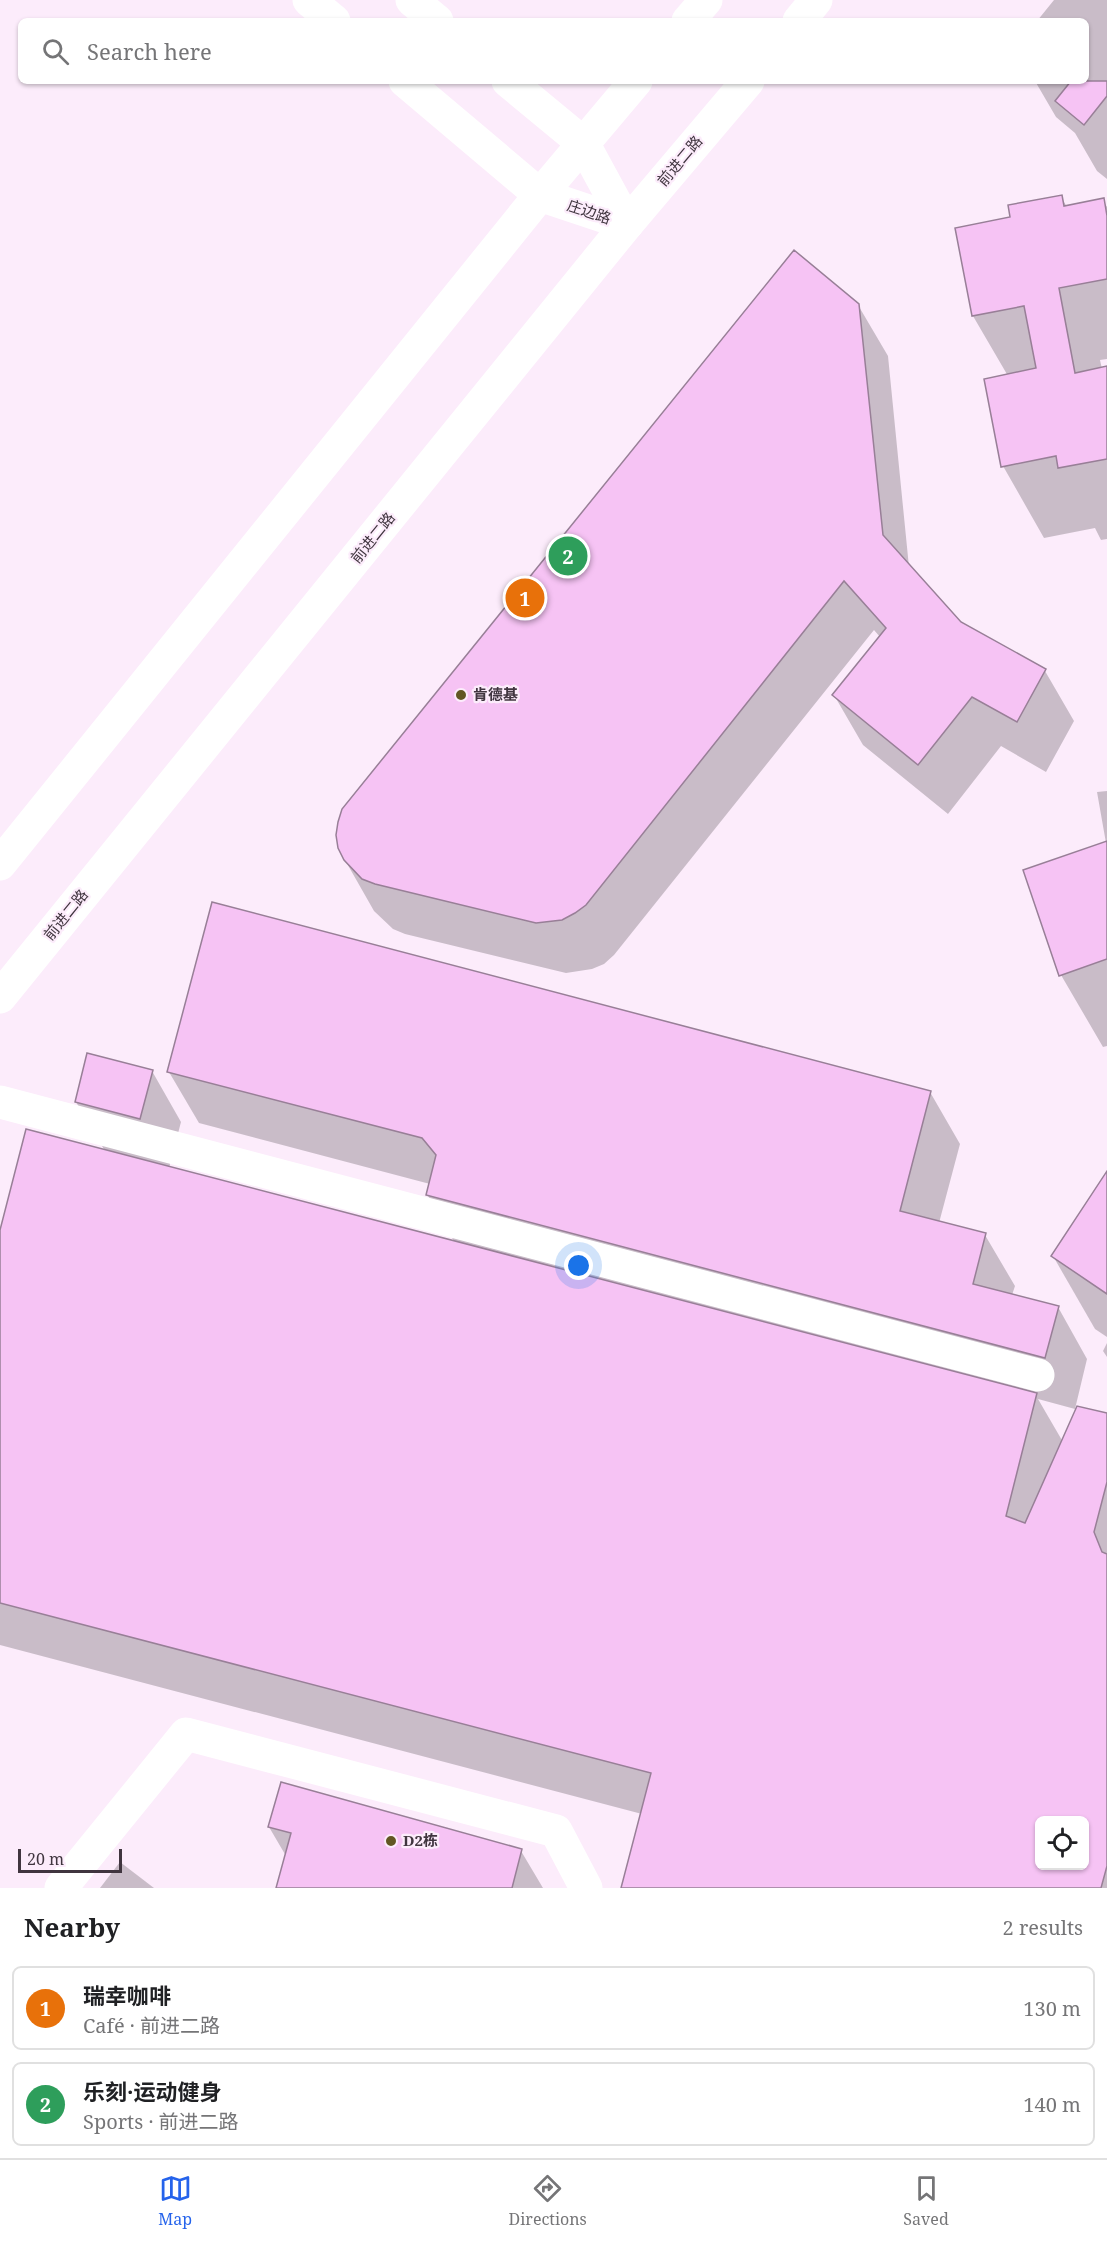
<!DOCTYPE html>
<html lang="en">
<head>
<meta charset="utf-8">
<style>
	:root { --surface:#fff; --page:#f2f2f2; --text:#202124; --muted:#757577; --line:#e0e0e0; --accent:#2563eb }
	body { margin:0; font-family:"Noto Serif","Noto Sans SC",serif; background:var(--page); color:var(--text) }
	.controls { position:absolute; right:18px; bottom:18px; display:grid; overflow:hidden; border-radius:9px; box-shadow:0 2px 4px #0004 }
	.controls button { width:54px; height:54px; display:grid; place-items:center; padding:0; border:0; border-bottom:2px solid var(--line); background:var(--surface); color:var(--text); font:30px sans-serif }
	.scale { position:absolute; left:18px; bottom:15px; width:104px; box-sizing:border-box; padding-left:6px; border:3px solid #40353f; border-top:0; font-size:16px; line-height:21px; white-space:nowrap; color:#40353f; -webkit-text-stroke:4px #fcecfb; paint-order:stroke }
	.you { position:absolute; left:579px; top:1266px; width:21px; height:21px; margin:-15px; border:4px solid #fff; border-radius:50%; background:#1a73e8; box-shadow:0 0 0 9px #1a73e833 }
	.badge { display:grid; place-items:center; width:39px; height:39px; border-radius:50%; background:var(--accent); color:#fff; font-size:20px; font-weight:700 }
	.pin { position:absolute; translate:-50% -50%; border:3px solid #fff; box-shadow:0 2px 6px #0006 }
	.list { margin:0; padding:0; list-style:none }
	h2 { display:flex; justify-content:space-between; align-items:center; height:78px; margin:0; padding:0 24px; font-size:26px }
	h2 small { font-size:20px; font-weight:400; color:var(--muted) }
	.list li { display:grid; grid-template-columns:39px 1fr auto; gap:18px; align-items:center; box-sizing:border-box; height:84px; margin:0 12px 12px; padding:0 12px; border:2px solid var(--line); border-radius:9px }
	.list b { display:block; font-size:22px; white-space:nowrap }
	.list p { margin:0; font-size:20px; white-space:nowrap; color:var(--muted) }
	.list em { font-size:20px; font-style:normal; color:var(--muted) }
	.icon { flex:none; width:33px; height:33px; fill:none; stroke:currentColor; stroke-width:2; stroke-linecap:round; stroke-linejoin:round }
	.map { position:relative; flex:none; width:1107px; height:1888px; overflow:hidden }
	.search { position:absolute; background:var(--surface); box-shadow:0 2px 4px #0004; left:18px; right:18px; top:18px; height:66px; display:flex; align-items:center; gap:15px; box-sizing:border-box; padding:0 21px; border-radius:9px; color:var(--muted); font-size:22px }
	.sheet { height:270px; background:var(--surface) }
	nav { display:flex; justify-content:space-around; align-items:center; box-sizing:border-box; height:84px; border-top:2px solid var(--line); background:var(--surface); font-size:16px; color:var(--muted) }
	nav a { display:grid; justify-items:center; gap:3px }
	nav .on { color:var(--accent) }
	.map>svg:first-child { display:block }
</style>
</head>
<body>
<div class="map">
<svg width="1107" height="1888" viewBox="0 0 1107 1888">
	<rect width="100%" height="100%" fill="#fcecfb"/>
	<!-- shadow -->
	<g fill="#0003" fill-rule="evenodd">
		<polygon points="1054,0 1107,0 1107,179 1097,171 1075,133 1056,117 1035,81 1086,81 1086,21 1037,21"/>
		<polygon points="1061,197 1067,207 1103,200 1107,207 1107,359 1100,360 1102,369 1107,368 1107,539 1101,540 1095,528 1044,538 1003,466 1008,376 973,316 1012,218"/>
		<polygon points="858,305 888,356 909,567 960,623 1045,671 1074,721 1046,772 1001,746 948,814 863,745 834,695 880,637 874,630 614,955 604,964 592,969 566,973 405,934 393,929 374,911 345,860"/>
		<polygon points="1107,791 1107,1046 1103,1047 1061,975 1106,843 1097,792"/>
		<path d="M 152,1071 L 181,1122 L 169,1168 L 455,1243 L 427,1194 L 430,1184 L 199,1123 L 169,1072 L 930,1092 L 960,1144 L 939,1223 L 985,1235 L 1015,1286 L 1012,1295 L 1058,1307 L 1087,1359 L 1075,1409 L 1038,1399 L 1063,1442 L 1107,1415 L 1107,1888 L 623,1888 L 642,1814 L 0,1645 L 0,1236 L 105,1151 L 76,1102 ZM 1040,1820 L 1084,1820 L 1084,1866 L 1040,1866 Z"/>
		<polygon points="1107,1174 1107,1337 1095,1329 1053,1256"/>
		<polygon points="1107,1343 1107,1357 1103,1351"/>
		<polygon points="269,1827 521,1851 543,1888 277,1888 286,1856"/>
		<polygon points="120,1862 154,1888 100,1888"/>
	</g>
	<!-- building -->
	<g fill="#f6c3f4" stroke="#987f97" stroke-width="1.5" fill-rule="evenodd">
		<polygon points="1071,81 1107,81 1107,96 1084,125 1055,101"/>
		<polygon points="1062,195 1064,206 1104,198 1107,216 1107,279 1059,288 1075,373 1107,366 1107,459 1058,468 1056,456 1001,467 984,379 1036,368 1024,306 972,316 955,228 1010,217 1008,205"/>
		<polygon points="794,250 859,304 883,535 961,622 1046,669 1017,722 972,697 918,765 832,695 886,628 844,581 586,905 575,913 562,920 536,923 375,884 362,879 344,860 338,848 336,835 338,822 342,809"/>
		<polygon points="1107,841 1107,959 1059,976 1023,870"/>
		<polygon points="212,902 931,1091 900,1211 986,1233 973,1284 1059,1306 1045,1358 426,1195 436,1155 422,1138 167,1072"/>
		<polygon points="87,1053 153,1070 140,1119 75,1102"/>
		<path d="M 26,1129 L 1037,1393 L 1006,1516 L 1025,1523 L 1077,1406 L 1107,1413 L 1107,1482 L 1094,1532 L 1102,1552 L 1107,1554 L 1107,1866 L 1101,1888 L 621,1888 L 651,1773 L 0,1603 L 0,1230 ZM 1040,1821 L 1084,1821 L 1084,1866 L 1040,1866 Z"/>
		<polygon points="1107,1171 1107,1294 1051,1256"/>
		<polygon points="281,1782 522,1849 512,1888 276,1888 291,1833 268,1827"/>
	</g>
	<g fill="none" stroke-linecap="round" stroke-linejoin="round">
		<!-- street -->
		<g stroke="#fff" stroke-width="33">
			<polyline points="0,1102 1038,1375"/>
			<polyline points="61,1888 186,1734 556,1831 586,1888"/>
		</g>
		<!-- secondary -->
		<g stroke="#fff" stroke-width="33">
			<polyline points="309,0 334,21"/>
			<polyline points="412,0 437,21"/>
			<polyline points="688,21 706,0"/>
			<polyline points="799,21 816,0"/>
			<polyline points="405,81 540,195 627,224"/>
			<polyline points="508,81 583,143 627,224"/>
			<polyline points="0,864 540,195 636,81"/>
			<polyline points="0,997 627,224 748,81"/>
		</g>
	</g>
	<!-- markers -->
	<g fill="#625623" stroke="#fcecfb" stroke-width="2">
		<circle cx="461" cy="695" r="6"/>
		<circle cx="391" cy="1841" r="6"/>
	</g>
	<g text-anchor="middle" stroke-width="4.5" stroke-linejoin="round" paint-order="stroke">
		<!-- street labels -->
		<g font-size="15" fill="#40353f" stroke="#fcecfb">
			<text transform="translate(680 161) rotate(-50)" y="5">前进二路</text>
			<text transform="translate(589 212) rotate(19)" y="5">庄边路</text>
			<text transform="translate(373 538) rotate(-51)" y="5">前进二路</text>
			<text transform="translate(66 915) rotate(-51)" y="5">前进二路</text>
		</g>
		<!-- poi labels -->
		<g font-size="15" font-weight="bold" fill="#40353f" stroke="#fcecfb" text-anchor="start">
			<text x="473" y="700">肯德基</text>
			<text x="403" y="1846">D2栋</text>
		</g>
	</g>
</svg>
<div class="controls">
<button><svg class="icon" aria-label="locate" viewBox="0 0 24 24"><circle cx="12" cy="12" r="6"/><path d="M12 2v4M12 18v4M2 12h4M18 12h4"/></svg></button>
</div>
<div class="scale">20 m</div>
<div class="you"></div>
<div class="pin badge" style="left:525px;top:598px;background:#e8710a">1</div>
<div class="pin badge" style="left:568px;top:556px;background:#2e9e5b">2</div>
<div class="search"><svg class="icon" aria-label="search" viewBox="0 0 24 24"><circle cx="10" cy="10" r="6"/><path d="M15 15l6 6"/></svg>Search here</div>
</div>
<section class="sheet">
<h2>Nearby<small>2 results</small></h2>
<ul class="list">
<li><span class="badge" style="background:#e8710a">1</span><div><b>瑞幸咖啡</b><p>Café · 前进二路</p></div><em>130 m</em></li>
<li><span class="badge" style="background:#2e9e5b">2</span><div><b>乐刻·运动健身</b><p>Sports · 前进二路</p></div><em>140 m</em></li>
</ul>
</section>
<nav>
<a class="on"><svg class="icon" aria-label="map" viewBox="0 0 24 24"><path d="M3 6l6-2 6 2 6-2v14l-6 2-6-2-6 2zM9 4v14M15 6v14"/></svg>Map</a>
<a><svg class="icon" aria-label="directions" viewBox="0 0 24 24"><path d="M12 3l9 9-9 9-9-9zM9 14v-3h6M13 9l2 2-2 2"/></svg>Directions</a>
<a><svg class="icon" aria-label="saved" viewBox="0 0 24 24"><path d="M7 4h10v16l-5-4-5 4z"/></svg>Saved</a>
</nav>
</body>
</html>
